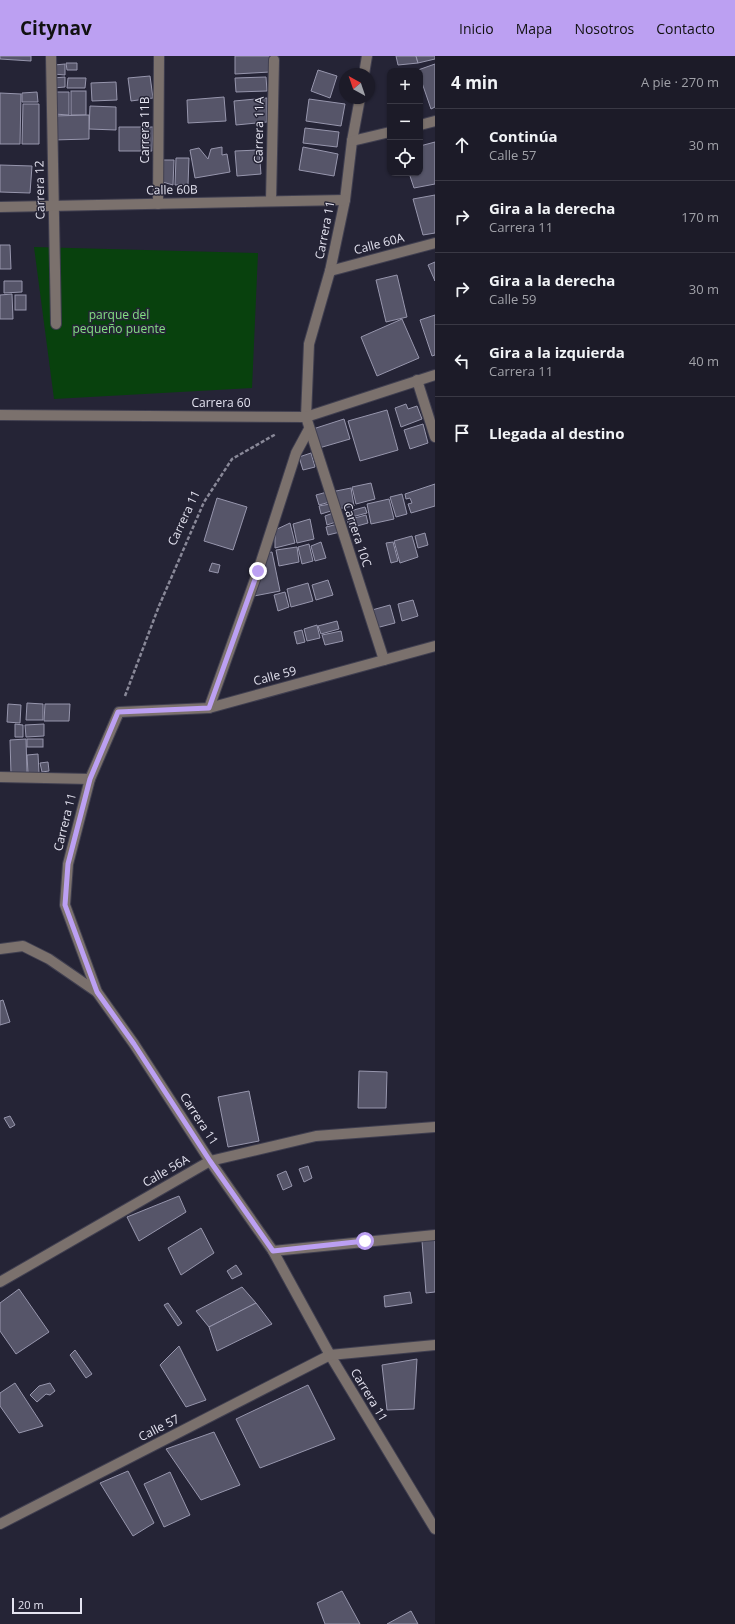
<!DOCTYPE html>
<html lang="es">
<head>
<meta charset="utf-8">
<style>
	:root { --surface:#1c1b28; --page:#292834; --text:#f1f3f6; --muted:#a0a1a8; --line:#3a3945; --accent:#bca0f2 }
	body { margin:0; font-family:"Open Sans",sans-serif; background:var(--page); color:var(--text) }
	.controls { position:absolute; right:12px; top:12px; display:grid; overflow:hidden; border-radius:8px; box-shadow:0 1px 3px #0004 }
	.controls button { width:36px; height:36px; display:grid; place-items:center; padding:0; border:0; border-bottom:1px solid var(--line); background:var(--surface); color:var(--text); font:20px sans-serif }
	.compass { position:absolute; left:339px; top:12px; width:36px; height:36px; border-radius:50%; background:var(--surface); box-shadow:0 1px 3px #0004; rotate:320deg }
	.scale { position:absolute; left:12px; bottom:10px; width:70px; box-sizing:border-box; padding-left:4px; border:2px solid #e4e3f0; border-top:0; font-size:11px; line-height:14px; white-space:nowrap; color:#e4e3f0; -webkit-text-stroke:3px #252436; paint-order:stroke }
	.stop { position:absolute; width:12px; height:12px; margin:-9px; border:3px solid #bca0f2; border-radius:50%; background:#fff }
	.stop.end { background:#bca0f2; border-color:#fff; box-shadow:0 1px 4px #0008 }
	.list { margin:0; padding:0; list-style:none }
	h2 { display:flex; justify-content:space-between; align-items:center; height:52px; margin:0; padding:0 16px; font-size:17px }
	h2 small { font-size:13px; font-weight:400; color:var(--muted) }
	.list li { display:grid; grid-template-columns:26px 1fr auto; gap:12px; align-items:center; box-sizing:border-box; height:72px; padding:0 16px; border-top:1px solid var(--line) }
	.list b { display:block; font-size:15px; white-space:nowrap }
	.list p { margin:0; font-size:13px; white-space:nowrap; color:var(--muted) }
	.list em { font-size:13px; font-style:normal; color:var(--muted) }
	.icon { flex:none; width:22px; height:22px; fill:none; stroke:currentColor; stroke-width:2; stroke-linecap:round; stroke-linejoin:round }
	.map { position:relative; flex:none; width:435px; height:1568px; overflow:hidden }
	header { display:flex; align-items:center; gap:24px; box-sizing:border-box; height:56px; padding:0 20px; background:var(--accent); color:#111 }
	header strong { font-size:19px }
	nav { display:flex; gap:22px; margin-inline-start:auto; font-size:14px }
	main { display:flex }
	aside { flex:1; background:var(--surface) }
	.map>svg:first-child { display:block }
</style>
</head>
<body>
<header>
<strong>Citynav</strong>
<nav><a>Inicio</a><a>Mapa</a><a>Nosotros</a><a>Contacto</a></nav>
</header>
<main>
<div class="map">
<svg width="435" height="1568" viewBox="0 0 435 1568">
	<rect width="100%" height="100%" fill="#252436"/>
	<!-- green -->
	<polygon fill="#08410d" points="34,191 258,197 252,332 54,343"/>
	<!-- building -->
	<g fill="#565569" stroke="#9796ad">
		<polygon points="0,0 31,0 31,5 0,3"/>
		<polygon points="235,0 271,0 270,16 235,18"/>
		<polygon points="396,0 416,0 418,7 398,9"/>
		<polygon points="416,0 435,0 435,3 418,7"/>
		<polygon points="66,7 77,7 77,14 67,14"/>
		<polygon points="65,8 65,19 53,18 54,9"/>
		<polygon points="435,8 435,51 431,53 420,21 420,15 418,14"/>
		<polygon points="318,14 337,20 330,42 311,35"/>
		<polygon points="150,20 153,42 131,45 128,22"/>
		<polygon points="65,21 65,31 53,32 53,22"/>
		<polygon points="266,21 267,35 236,36 235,22"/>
		<polygon points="68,22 86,22 85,32 67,32"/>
		<polygon points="116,26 117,44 92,45 91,27"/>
		<rect x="71" y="35" width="15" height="24"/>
		<polygon points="37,36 38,46 22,46 22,37"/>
		<polygon points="53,36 69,36 69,59 54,58"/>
		<polygon points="0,37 21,38 20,88 0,88"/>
		<polygon points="224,41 226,65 188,67 187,44"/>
		<polygon points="267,42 267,66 236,69 234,45"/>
		<polygon points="309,43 345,48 341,70 306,65"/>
		<polygon points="23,48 39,48 39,88 22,88"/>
		<polygon points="90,50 116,51 116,74 89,73"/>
		<polygon points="89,59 89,83 53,84 53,60"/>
		<polygon points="119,71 153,71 152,95 119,95"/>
		<polygon points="305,72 339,76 337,91 303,87"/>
		<polygon points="435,86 435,128 414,132 409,117 420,117 420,90"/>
		<polygon points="222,91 222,99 227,98 230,116 195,122 190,94 199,92 208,103 211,93"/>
		<polygon points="303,91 338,98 334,120 299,114"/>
		<polygon points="259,94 261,118 237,120 235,95"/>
		<polygon points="176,102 189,102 188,129 175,129"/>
		<polygon points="160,104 174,104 173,129 159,125"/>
		<polygon points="0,109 32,110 30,137 0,136"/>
		<polygon points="435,139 435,177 423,179 413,143"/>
		<polygon points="0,189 10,189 11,213 0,213"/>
		<polygon points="435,206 435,225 428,209"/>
		<polygon points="397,219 407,261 386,266 376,224"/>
		<polygon points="4,225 22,225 22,236 4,237"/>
		<polygon points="12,238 13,263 0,263 0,239"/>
		<rect x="15" y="239" width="11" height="15"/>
		<polygon points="435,259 435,299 432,300 420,264"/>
		<polygon points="402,263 419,302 377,320 361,281"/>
		<polygon points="406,348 408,353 417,350 422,363 401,371 395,352"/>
		<polygon points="387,354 398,394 360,405 348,365"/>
		<polygon points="344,363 350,383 319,392 313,373"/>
		<polygon points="423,368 428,387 410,393 404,374"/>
		<polygon points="311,397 315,411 303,414 299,401"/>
		<polygon points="371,427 375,443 356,448 352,431"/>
		<polygon points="435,428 435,450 411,457 408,448 412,447 410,442 406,443 405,438"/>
		<polygon points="351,432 354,450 337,453 331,436"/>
		<polygon points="327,436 330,446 319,449 316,439"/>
		<polygon points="402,438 407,458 396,461 390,441"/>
		<polygon points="217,442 247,451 233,494 204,485"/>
		<polygon points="389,443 394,463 371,468 367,448"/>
		<polygon points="330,448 331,455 321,458 319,450"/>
		<polygon points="365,451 367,457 352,461 350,455"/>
		<polygon points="333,457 336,466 327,469 325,460"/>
		<polygon points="366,459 368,467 350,472 347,464"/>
		<polygon points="310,463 314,483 297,487 293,468"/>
		<polygon points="290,467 295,487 275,492 275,474"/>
		<polygon points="338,468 340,476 328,479 326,471"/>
		<polygon points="425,477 428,489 418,492 415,480"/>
		<polygon points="412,480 418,501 400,507 394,485"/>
		<polygon points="321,486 326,502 315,505 311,490"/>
		<polygon points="393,486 398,505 391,507 386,487"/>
		<polygon points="309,488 313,505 302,508 298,491"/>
		<polygon points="297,491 299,506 279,510 276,494"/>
		<polygon points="272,496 280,535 254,540 266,497"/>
		<polygon points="212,507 220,509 218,517 209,515"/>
		<polygon points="328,524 333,539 316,544 312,529"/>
		<polygon points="308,527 313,545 291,551 287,533"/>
		<polygon points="285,536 289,551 278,555 274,539"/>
		<polygon points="413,544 418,560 402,565 398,548"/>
		<polygon points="390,549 395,567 376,572 372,554"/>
		<polygon points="337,565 339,573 321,578 318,570"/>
		<polygon points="317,569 320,582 307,585 304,573"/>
		<polygon points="302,574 305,586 297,588 294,576"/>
		<polygon points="341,575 343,585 325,589 322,579"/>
		<polygon points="27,647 43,648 43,664 26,664"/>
		<polygon points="8,648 21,649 20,667 7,666"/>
		<polygon points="45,648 70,648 69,665 44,665"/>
		<polygon points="15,668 23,669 23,681 15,681"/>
		<polygon points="44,668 44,680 26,681 25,669"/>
		<polygon points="26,683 27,717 11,718 10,684"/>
		<rect x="27" y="683" width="16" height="8"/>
		<polygon points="38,698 39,717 28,717 27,699"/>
		<polygon points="48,706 49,715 42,716 40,707"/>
		<polygon points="3,944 10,966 0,969 0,945"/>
		<polygon points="359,1015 387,1016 386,1052 358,1052"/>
		<polygon points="249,1035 259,1085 228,1091 218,1041"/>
		<polygon points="10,1060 15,1069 10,1072 4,1062"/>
		<polygon points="308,1110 312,1122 304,1126 299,1113"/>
		<polygon points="286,1115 292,1130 283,1134 277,1119"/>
		<polygon points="179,1140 186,1156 139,1185 127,1161"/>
		<polygon points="201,1172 214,1197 181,1219 168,1192"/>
		<polygon points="435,1184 435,1236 426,1237 422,1185"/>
		<polygon points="236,1209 242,1218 232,1223 227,1215"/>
		<polygon points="242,1231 256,1247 209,1271 196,1255"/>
		<polygon points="19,1233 49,1276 16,1298 0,1275 0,1247"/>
		<polygon points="410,1236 412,1247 385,1251 384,1240"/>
		<polygon points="168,1247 182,1267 178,1270 164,1249"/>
		<polygon points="256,1247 272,1268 217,1295 209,1271"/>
		<polygon points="179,1290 206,1344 186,1351 160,1309"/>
		<polygon points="75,1294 92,1318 86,1322 70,1299"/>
		<polygon points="417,1303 414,1353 387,1354 382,1309"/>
		<polygon points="15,1327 43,1370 19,1377 0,1350 0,1337"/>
		<polygon points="50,1327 55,1335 50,1339 46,1338 37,1346 30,1339 39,1330"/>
		<polygon points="308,1329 335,1383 260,1412 236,1363"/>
		<polygon points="214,1376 240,1429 201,1444 166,1393"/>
		<polygon points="128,1415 154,1467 133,1480 100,1427"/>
		<polygon points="170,1416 190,1459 164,1471 144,1428"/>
		<polygon points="342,1535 360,1568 325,1568 317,1547"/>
		<polygon points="411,1555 418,1568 387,1568"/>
	</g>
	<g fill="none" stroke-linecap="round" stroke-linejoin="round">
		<!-- minor casing -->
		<g stroke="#403f50" stroke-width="12">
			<g id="minor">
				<polyline points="51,0 56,268"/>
				<polyline points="364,18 367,0"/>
				<polyline points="360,42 352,85 345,144 330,215 309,288 306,361 384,604"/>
				<polyline points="420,69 435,65"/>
				<polyline points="352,85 390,76"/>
				<polyline points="271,145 274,4"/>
				<polyline points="158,148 159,0"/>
				<polyline points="0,151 345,144"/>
				<polyline points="330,215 435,187"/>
				<polyline points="417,324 435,381"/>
				<polyline points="0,359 306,361 435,319"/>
				<polyline points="435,590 209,652 119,656 90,723 68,808 65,849 97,936 134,988 210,1105 273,1195 330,1299 435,1473"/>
				<polyline points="209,652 258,515 296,397 309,373"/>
				<polyline points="0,721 90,723"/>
				<polyline points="0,893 23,890 49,903 97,936"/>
				<polyline points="273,1195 435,1179"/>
				<polyline points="0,1226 210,1105 316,1080 435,1071"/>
				<polyline points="0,1468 330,1299 435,1289"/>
			</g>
		</g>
		<!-- path -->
		<polyline stroke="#898898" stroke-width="2.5" stroke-dasharray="4 2" stroke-linecap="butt" points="125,640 159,550 204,446 232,403 276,378"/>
		<!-- minor -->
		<use href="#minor" stroke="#7b716d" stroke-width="10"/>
	</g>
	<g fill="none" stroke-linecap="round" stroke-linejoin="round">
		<!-- route -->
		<polyline stroke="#bca0f2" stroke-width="5" points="258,515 209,652 118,656 90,723 68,808 65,849 97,936 134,988 210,1105 273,1195 365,1185"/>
	</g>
	<g text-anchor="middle" stroke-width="3" stroke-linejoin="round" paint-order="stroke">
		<!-- street labels -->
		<g font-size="12" fill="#e4e3f0" stroke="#252436">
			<text transform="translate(145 74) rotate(-90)" y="4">Carrera 11B</text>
			<text transform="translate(259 74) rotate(-89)" y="4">Carrera 11A</text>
			<text transform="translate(40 134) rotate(-91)" y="4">Carrera 12</text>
			<text transform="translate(172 134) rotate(-1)" y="4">Calle 60B</text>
			<text transform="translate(325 174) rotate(-79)" y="4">Carrera 11</text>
			<text transform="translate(379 188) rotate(-15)" y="4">Calle 60A</text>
			<text x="221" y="351">Carrera 60</text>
			<text transform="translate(184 462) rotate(-65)" y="4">Carrera 11</text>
			<text transform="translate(357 479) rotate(72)" y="4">Carrera 10C</text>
			<text transform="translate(275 620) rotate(-15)" y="4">Calle 59</text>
			<text transform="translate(65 766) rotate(-76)" y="4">Carrera 11</text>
			<text transform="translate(199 1063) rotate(57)" y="4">Carrera 11</text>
			<text transform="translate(166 1115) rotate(-30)" y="4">Calle 56A</text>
			<text transform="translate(369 1339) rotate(59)" y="4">Carrera 11</text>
			<text transform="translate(159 1372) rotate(-27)" y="4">Calle 57</text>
		</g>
		<!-- park labels -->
		<g font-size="12" fill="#83e082" stroke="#252436">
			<text x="119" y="263">parque del<tspan x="119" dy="14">pequeño puente</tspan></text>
		</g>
	</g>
</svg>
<div class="controls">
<button>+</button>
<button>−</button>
<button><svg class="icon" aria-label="locate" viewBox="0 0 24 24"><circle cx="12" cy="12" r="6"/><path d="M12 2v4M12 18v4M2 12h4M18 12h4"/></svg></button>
</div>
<svg class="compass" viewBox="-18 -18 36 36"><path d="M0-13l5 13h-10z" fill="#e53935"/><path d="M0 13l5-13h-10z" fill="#a0a1a8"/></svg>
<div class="scale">20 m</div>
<div class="stop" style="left:365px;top:1185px"></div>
<div class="stop end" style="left:258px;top:515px"></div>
</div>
<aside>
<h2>4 min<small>A pie · 270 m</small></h2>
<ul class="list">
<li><svg class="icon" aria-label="ahead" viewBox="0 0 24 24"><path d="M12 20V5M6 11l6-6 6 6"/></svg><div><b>Continúa</b><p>Calle 57</p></div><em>30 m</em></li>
<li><svg class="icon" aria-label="right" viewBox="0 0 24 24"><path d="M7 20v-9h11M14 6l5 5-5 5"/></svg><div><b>Gira a la derecha</b><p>Carrera 11</p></div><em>170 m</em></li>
<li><svg class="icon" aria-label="right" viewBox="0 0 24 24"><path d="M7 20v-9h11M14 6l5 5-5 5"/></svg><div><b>Gira a la derecha</b><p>Calle 59</p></div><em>30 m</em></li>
<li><svg class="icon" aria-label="left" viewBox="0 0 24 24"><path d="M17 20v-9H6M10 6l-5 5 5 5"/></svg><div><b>Gira a la izquierda</b><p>Carrera 11</p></div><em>40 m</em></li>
<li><svg class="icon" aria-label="arrive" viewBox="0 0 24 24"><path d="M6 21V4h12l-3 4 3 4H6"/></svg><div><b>Llegada al destino</b></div></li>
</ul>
</aside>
</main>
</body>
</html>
